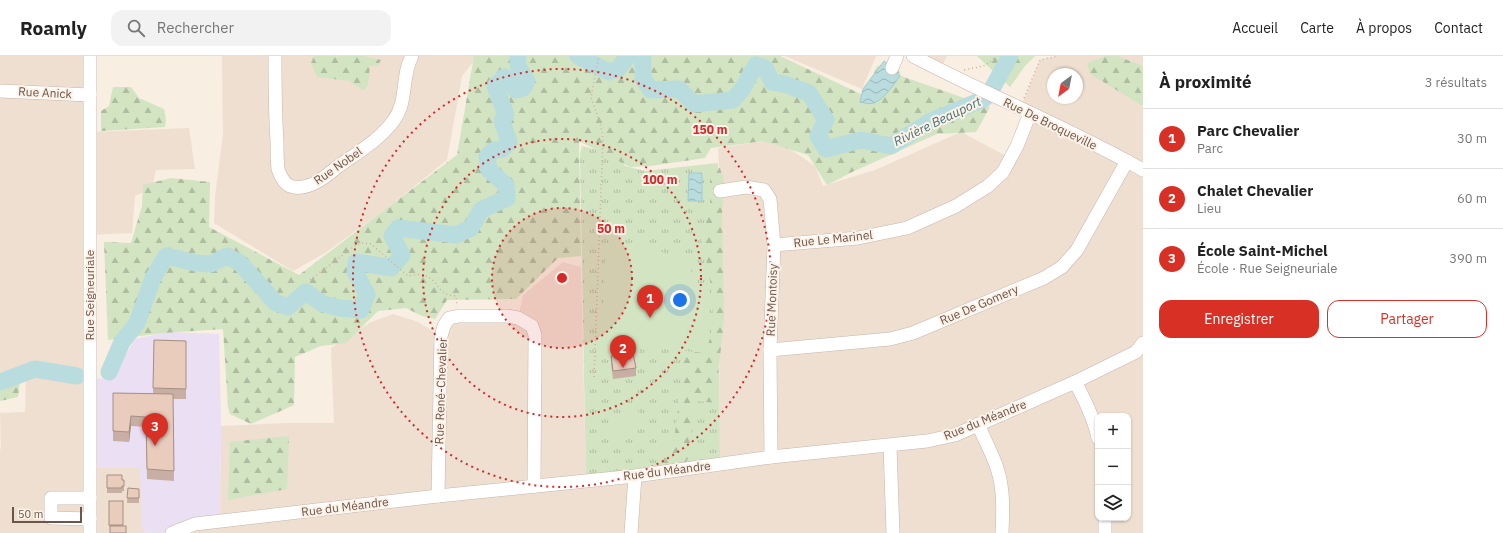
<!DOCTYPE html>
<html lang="fr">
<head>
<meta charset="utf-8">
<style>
	:root { --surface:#fff; --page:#f2f2f2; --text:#222; --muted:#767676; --line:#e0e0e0; --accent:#d93025 }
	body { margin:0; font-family:"IBM Plex Sans",sans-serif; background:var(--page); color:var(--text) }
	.controls { position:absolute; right:12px; bottom:12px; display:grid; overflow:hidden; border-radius:8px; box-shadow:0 1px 3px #0004 }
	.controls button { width:36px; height:36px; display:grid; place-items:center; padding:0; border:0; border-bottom:1px solid var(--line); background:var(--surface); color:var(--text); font:20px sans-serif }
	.compass { position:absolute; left:1047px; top:12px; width:36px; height:36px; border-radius:50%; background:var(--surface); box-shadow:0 1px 3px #0004; rotate:212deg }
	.scale { position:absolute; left:12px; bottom:10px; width:70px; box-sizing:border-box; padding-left:4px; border:2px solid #6c554c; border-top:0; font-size:11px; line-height:14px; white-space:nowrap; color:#6c554c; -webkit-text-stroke:3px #fcf2e7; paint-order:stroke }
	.you { position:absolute; left:680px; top:244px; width:14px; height:14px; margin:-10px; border:3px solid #fff; border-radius:50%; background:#1a73e8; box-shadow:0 0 0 6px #1a73e833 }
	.badge { display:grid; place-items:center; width:26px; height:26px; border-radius:50%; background:var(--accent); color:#fff; font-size:13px; font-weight:700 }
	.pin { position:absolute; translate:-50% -33px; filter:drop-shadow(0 1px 2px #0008) }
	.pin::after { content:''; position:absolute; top:21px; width:14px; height:12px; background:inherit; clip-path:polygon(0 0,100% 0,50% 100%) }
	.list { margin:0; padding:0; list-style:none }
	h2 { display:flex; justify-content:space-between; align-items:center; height:52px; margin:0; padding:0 16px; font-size:17px }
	h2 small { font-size:13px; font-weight:400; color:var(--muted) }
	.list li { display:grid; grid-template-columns:26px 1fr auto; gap:12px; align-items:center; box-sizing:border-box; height:60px; padding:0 16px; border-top:1px solid var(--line) }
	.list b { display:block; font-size:15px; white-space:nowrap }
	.list p { margin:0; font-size:13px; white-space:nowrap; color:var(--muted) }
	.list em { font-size:13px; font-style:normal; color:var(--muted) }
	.actions { display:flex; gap:8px; padding:12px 16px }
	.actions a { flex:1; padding:9px 0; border:1px solid var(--accent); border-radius:12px; text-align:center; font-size:14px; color:var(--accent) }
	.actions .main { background:var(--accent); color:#fff }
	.icon { flex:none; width:22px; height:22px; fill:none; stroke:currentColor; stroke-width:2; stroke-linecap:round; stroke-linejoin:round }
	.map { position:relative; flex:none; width:1143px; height:477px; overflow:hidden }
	header { display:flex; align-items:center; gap:24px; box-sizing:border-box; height:56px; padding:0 20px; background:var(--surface); border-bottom:1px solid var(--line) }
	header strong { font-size:19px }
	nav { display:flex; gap:22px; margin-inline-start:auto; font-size:14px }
	.search { width:280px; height:36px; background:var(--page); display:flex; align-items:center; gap:10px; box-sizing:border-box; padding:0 14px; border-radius:12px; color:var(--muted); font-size:15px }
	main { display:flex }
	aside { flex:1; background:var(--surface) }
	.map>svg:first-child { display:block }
</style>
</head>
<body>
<header>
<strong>Roamly</strong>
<div class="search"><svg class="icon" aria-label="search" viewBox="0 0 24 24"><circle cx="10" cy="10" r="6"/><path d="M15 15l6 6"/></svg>Rechercher</div>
<nav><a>Accueil</a><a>Carte</a><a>À propos</a><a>Contact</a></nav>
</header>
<main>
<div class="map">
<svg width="1143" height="477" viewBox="0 0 1143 477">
	<defs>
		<pattern id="grass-tufts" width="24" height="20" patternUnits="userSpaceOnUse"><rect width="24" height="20" fill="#d2e4c2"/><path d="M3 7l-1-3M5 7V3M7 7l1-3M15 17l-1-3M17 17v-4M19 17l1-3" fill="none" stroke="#aebca0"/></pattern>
		<pattern id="forest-firs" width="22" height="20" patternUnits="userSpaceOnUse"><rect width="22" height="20" fill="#d2e4c2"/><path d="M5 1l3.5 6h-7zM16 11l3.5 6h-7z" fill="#aebca0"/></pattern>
		<pattern id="water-waves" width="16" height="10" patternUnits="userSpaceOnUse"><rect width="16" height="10" fill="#b9dcdf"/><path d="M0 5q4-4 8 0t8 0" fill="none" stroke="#9ab5b7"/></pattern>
	</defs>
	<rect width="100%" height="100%" fill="#f8eee1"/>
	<!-- residential -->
	<g fill="#efdfd1" fill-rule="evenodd">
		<polygon points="0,0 90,0 90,76 189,72 195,113 156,114 152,132 135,140 132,177 90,179 90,322 38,309 0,320"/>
		<polygon points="222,0 478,0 462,20 447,104 386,153 325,197 293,215 214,167 215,141 223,78"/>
		<polygon points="785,0 876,0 862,33"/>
		<polygon points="913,0 947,0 940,14"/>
		<path d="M 1058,0 L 1143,0 L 1143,477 L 172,477 L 220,465 L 221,370 L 287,367 L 334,367 L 331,292 L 371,266 L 393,258 L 418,266 L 441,280 L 449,262 L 518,262 L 523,239 L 563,206 L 581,211 L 586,424 L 720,409 L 720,135 L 718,92 L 775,83 L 815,110 L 823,130 L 875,114 L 961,76 L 1010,102 L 1030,57 L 1020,53 L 1040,4 ZM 1053,18 L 1077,18 L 1077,42 L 1053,42 ZM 1098,360 L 1128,360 L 1128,462 L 1098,462 Z"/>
		<polygon points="46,318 90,328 90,412 141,412 142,472 146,477 0,477 0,392 1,394 0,357 25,356 26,320"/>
	</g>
	<!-- education -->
	<polygon fill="#ebdff4" points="168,276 219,278 221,370 220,465 172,477 146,477 142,472 140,412 90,412 90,322 112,323 135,283"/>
	<!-- grass -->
	<polygon fill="url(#grass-tufts)" points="582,90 617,99 625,110 645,115 718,107 720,409 586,424 580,98"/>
	<!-- forest -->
	<g fill="url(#forest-firs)">
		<polygon points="314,0 333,0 337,1 338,0 363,0 381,4 378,10 370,10 368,29 364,35 349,25 317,21 311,7"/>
		<polygon points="474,0 780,0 865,40 877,10 896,8 901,20 990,51 976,76 937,78 852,116 827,129 808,99 763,85 711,92 705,102 650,110 630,111 579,85 581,200 558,202 516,243 447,244 435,263 422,260 406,252 378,255 346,287 321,290 295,301 294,349 251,368 230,358 228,351 223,273 164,277 108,284 104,186 131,187 142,150 143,129 171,122 210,126 209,171 299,219 457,99"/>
		<polygon points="977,0 1035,0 1025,10 1010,31"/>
		<polygon points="1106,0 1117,0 1143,10 1143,50 1090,18 1087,7"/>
		<polygon points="113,31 131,31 139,42 164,53 166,64 165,71 101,75 101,55 109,50"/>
		<path d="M 710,112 L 720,112 L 724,126 L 722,159 L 724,263 L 717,330 L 717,347 L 695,345 C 690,360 689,377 696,391 L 685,407 L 655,409 L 657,404 L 657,398 L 674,385 L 685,295 L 703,297 C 723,271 708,209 700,179 L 710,157 Z"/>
		<polygon points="14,316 20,325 18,341 0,345 0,321"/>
		<polygon points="289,380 287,433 228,444 230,386"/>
	</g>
	<!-- pitch -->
	<g fill="#d2e4c2">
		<polygon points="606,189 647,189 687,207 705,243 705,289 640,291 639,298 608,298 596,285 597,254 603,254"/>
		<polygon points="630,349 643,359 622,386 609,376"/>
	</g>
	<!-- water -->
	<g fill="url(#water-waves)" stroke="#a1cbcf">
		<path d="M 884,5 C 891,9 893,16 900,20 C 894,28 885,42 876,46 C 871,49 865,47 860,46 L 863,33 Z"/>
		<polygon points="689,117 702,117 702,145 688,145"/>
	</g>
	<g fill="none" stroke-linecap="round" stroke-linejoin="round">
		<!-- river -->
		<g stroke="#b9dcdf" stroke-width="17">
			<polyline points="578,0 609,16 618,13 628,0"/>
			<polyline points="643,0 643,23 651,34 679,33 694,48 733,44 743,32 751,17 756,9 765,12 772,26 784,28 809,37 826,64 818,80 826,93 861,84 891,90 931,65 984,43 993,31 1010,0"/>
			<polyline points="109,316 122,286 137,267 153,222 166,200 196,207 211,208 227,200 240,207 276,247 288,251 306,236 323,248 340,252 361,254 367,238 355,216 356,206 391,212 402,199 392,180 398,172 456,179 471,172 481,154 507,142 506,129 489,114 487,100 494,94 503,93 509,86 502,65 506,59 495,30 504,21 508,23 516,34 523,32 527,25 518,10 518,0"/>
			<polyline points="0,326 35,313 77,320"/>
		</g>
		<!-- minor casing -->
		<g stroke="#c7b5ab" stroke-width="14">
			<g id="minor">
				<path d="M 275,0 C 275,29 275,57 277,85 C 277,94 277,104 278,113 C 280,119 283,127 290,130 C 306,136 324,122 336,112 C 355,98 380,84 394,64 C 408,45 401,20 412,0"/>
				<path d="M 913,0 C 989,40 1069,72 1143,114"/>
				<polyline points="892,12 897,0"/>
				<polyline points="0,35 90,39"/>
				<polyline points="720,135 746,131 764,134 770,143 774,189 770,294 771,401"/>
				<polyline points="774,189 858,182 907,172 956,150 988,130 1003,116 1017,90 1030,57"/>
				<polyline points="770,294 890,283 913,277 1044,222 1062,211 1077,194 1127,105"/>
				<path d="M 1075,326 C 1085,344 1094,362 1098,382"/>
				<path d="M 978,368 C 984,383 992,397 997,412 C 1004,433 1003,455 1002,477"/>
				<polyline points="890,390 893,477"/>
				<polyline points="438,440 441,280 444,270 449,262 459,260 507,260 518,262 532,270 535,279 534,430"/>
				<polyline points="1105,462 1105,477"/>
				<polyline points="90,463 51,462 51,442 90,442"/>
				<polyline points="90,477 90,0"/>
				<polyline points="172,477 195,468 438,440 635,420 771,401 927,385 955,379 1075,326 1136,296 1143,287"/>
				<polyline points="631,477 635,420"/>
			</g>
		</g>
		<!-- path -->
		<g stroke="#ceafa1" stroke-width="1.5" stroke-dasharray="1 3" stroke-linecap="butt">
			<path d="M 964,14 C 979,10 985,13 996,0"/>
			<polyline points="1024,42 1040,4 1058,0"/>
			<path d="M 310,224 L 356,189 L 363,187 L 371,188 L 408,220 C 413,219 419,218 424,219 C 439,224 436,239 456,240 L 457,250"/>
			<polyline points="594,321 603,83 601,70 591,41 599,0"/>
		</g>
		<!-- minor -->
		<use href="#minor" stroke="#fff" stroke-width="13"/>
	</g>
	<!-- wall -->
	<g fill="#c9afa3">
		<polygon points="154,284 186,285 186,343 173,343 174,425 147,423 146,371 131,370 129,386 113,385 113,337 153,338"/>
		<polygon points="613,296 626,298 636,312 636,320 613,323 611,308 611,300 613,300"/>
		<polygon points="107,419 122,424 124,424 124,435 122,435 122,437 107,437"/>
		<polygon points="128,432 139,433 139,447 127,447"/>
		<polygon points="109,445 123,445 123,470 110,474"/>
	</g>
	<!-- shaded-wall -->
	<polygon fill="#a48f84" points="131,360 131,370 129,386 129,376"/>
	<!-- building -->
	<g fill="#eaccbd" stroke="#a48f84">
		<polygon points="154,284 186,285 186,333 153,332"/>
		<polygon points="626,295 626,298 633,297 636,312 613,315 611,300 614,300 613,296"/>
		<polygon points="113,337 173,338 174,415 147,413 146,361 131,360 129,376 113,375"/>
		<polygon points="107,419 122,419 122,424 124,424 124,430 122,430 122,432 107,432"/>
		<polygon points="128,432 139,433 139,442 127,442"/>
		<rect x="109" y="445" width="14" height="24"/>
		<rect x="110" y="470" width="16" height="7"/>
	</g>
	<!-- distance rings -->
	<circle cx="562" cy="222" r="70" fill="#d62828" fill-opacity=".12"/>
	<g fill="none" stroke="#d62828" stroke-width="2" stroke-dasharray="2 4">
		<circle cx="562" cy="222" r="70"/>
		<circle cx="562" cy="222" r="139"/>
		<circle cx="562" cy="222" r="209"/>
	</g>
	<g text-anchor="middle" stroke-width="4" stroke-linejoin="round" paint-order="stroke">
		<!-- street labels -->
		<g font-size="12" fill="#6c554c" stroke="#fcf2e7">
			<text transform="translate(45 37) rotate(3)" y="4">Rue Anick</text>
			<text transform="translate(1050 68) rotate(26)" y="4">Rue De Broqueville</text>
			<text transform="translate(338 110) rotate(-35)" y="4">Rue Nobel</text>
			<text transform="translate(833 183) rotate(-6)" y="4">Rue Le Marinel</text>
			<text transform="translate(90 239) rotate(-90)" y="4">Rue Seigneuriale</text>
			<text transform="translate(772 244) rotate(-88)" y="4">Rue Montoisy</text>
			<text transform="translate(979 249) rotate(-23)" y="4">Rue De Gomery</text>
			<text transform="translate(441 335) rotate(-88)" y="4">Rue René-Chevalier</text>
			<text transform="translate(985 364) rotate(-22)" y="4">Rue du Méandre</text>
			<text transform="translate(667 415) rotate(-7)" y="4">Rue du Méandre</text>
			<text transform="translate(345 451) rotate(-7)" y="4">Rue du Méandre</text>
		</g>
		<!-- water labels -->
		<g font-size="13" font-style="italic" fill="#457277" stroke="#fcf2e7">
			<text transform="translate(937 65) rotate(-26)" y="5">Rivière Beauport</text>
		</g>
	</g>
	<circle cx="562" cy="222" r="6" fill="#d62828" stroke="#fcf2e7" stroke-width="2"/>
	<g font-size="12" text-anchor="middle" font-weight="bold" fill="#d62828" stroke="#fcf2e7" stroke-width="4" stroke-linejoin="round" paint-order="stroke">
		<text x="710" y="78">150 m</text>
		<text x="660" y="128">100 m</text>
		<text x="611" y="177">50 m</text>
	</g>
</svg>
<div class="controls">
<button>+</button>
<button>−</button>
<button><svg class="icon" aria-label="layers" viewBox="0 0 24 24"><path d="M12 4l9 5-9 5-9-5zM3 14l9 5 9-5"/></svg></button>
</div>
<svg class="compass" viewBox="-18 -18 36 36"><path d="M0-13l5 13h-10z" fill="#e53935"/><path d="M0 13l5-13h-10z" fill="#767676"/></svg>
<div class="scale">50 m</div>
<div class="you"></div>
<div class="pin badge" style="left:650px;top:262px">1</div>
<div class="pin badge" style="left:623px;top:312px">2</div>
<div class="pin badge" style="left:155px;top:390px">3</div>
</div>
<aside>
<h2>À proximité<small>3 résultats</small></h2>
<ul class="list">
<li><span class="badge">1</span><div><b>Parc Chevalier</b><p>Parc</p></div><em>30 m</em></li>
<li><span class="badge">2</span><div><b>Chalet Chevalier</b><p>Lieu</p></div><em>60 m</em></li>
<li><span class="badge">3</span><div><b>École Saint-Michel</b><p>École · Rue Seigneuriale</p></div><em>390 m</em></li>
</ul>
<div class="actions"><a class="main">Enregistrer</a><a>Partager</a></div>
</aside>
</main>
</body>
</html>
